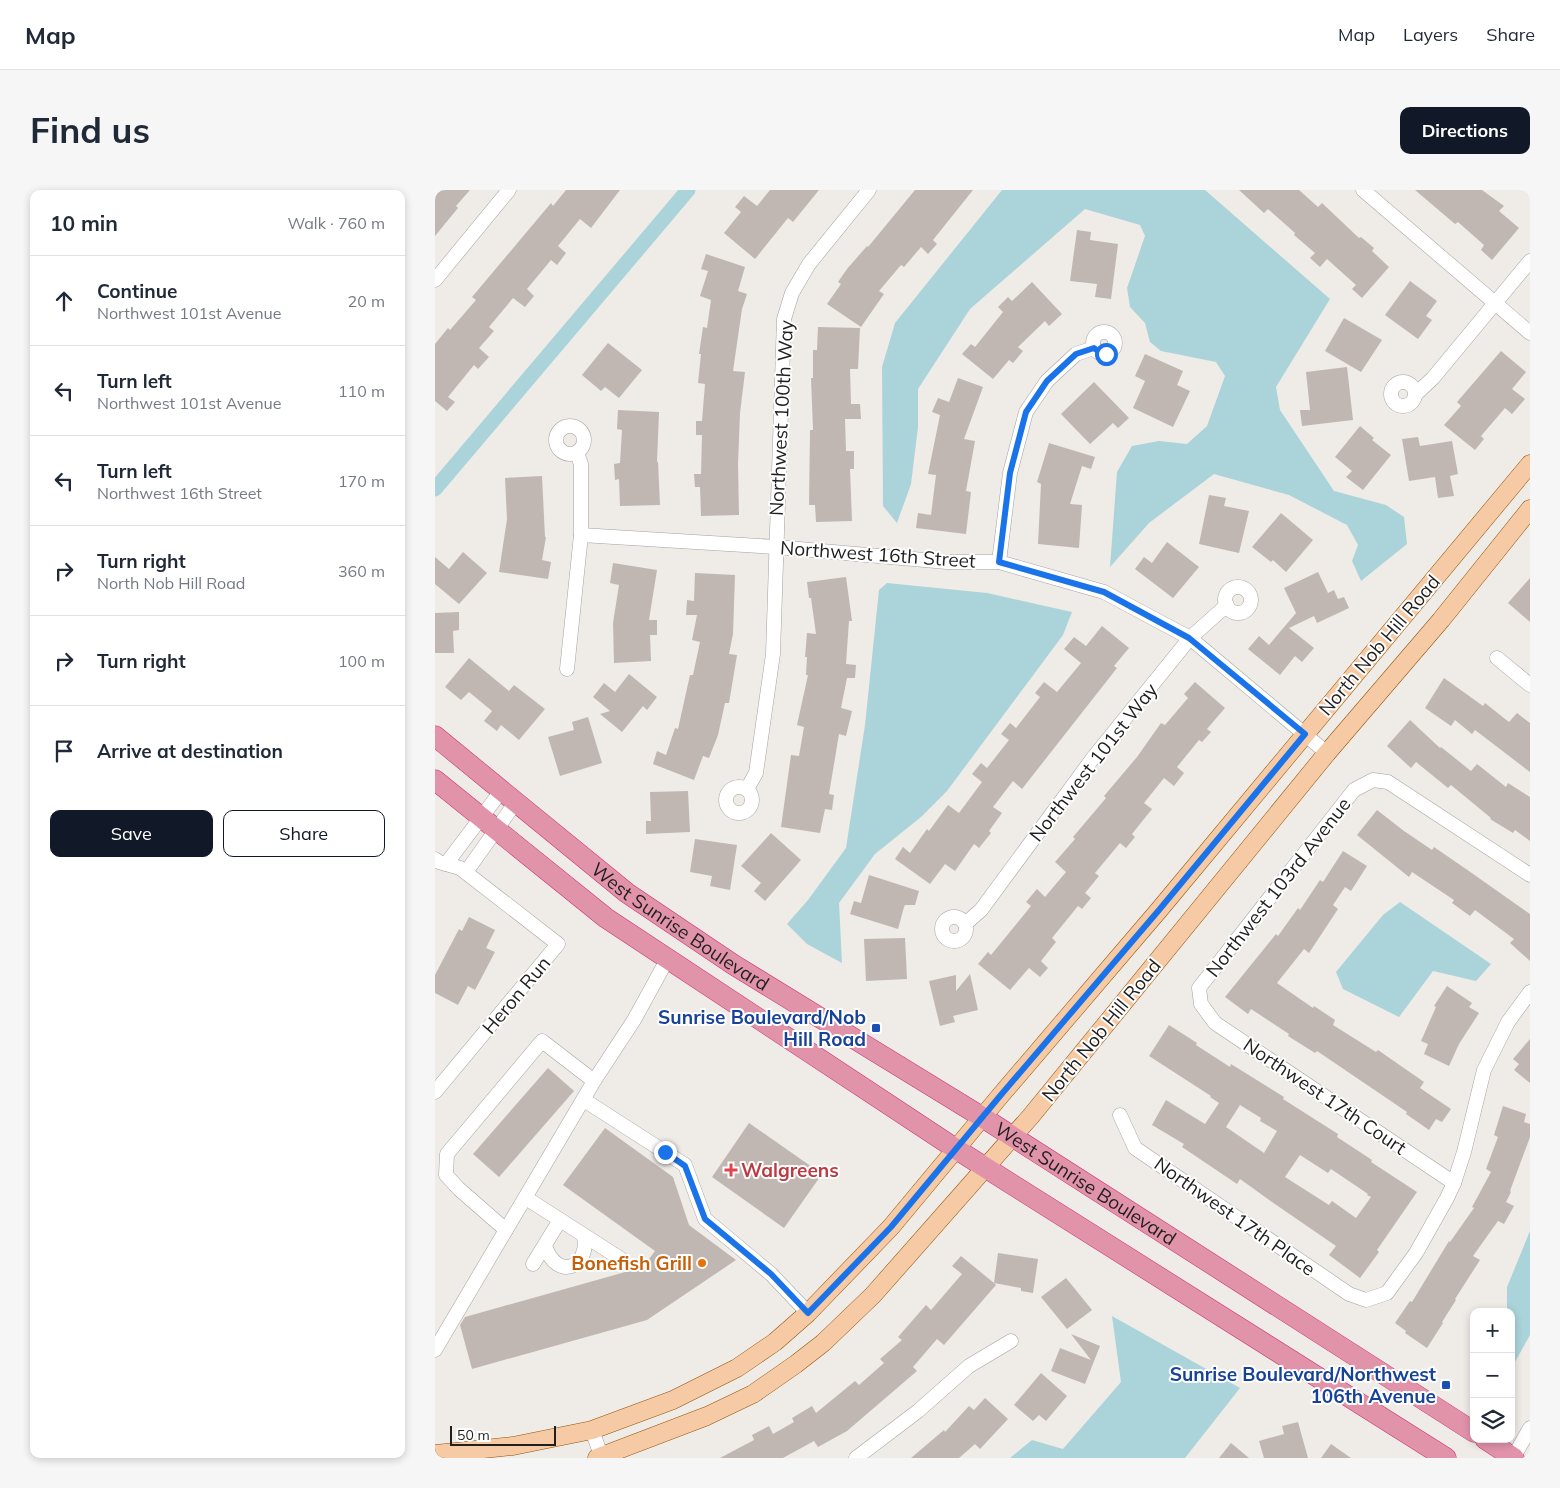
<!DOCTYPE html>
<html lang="en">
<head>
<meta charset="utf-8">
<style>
	:root { --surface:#fff; --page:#f6f6f7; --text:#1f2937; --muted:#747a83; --line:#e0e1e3; --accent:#111827 }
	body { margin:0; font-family:Mulish,sans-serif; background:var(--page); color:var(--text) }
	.controls { position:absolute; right:15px; bottom:15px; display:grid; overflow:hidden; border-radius:10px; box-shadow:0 2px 8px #0003 }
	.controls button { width:45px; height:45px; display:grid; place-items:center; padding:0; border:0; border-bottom:1px solid var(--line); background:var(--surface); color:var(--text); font:25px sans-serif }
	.scale { position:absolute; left:15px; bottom:12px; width:106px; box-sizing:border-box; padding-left:5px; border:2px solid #1f1f1f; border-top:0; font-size:14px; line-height:18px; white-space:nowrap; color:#1f1f1f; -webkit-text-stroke:4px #fff; paint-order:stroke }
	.stop { position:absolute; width:15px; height:15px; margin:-11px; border:4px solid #1a73e8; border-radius:50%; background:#fff }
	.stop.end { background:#1a73e8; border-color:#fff; box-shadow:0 1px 5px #0008 }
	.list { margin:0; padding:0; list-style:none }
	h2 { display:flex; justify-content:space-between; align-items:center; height:65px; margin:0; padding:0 20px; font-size:21px }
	h2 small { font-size:16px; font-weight:400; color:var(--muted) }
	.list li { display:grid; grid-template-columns:32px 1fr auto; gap:15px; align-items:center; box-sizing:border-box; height:90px; padding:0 20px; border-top:1px solid var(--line) }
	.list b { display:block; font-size:19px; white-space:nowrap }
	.list p { margin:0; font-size:16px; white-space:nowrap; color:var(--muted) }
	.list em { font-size:16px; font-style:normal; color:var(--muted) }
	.actions { display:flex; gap:10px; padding:15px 20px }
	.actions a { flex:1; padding:11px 0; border:1px solid var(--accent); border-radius:10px; text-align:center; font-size:18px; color:var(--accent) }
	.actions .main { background:var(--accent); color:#fff }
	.icon { flex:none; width:28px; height:28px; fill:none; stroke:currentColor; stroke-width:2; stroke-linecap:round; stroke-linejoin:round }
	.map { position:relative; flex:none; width:1095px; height:1268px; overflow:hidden; border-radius:10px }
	header { display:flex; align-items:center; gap:30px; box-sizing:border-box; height:70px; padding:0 25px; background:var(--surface); border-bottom:1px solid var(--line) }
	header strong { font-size:24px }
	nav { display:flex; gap:28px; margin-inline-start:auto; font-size:18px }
	.intro { display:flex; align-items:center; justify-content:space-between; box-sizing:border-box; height:120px; padding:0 30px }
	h1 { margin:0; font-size:35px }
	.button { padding:12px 22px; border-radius:10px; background:var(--accent); color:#fff; font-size:18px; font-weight:700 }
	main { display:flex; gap:30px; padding:0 30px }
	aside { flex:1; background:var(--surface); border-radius:10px; box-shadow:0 2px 8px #0003 }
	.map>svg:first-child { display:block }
</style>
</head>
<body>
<header>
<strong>Map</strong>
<nav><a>Map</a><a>Layers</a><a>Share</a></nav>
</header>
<div class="intro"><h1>Find us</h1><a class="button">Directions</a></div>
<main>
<aside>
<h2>10 min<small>Walk · 760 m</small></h2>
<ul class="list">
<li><svg class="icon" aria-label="ahead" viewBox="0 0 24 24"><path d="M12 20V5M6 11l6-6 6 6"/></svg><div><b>Continue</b><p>Northwest 101st Avenue</p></div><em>20 m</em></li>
<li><svg class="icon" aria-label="left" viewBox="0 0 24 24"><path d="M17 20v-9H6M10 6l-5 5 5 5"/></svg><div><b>Turn left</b><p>Northwest 101st Avenue</p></div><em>110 m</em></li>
<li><svg class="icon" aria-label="left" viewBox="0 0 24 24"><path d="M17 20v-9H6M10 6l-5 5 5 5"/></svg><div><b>Turn left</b><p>Northwest 16th Street</p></div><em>170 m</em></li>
<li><svg class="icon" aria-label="right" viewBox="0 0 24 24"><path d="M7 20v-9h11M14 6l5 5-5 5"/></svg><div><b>Turn right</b><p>North Nob Hill Road</p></div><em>360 m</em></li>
<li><svg class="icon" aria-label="right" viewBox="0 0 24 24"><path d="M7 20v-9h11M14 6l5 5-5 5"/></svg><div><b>Turn right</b></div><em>100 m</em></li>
<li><svg class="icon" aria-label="arrive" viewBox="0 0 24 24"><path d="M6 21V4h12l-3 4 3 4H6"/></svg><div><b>Arrive at destination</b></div></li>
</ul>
<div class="actions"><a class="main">Save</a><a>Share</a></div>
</aside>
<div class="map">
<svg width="1095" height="1268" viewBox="0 0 1095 1268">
	<rect width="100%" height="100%" fill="#efebe6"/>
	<!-- water -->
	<g fill="#aad4da">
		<polygon points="567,0 770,0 895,109 841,197 845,220 899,301 951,315 969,327 972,354 926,391 917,371 923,355 912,335 854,305 779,284 714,333 675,377 682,282 697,256 724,251 752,254 772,236 790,186 781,172 726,161 715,152 710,133 695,117 692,98 710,46 705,35 650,19 535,119 483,199 483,237 476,294 462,333 448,316 447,177 460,133"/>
		<polygon points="452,393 552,403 637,422 628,445 512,601 486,627 440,664 404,713 407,773 372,754 352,734 373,710 411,658 430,535 444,400"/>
		<polygon points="965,712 1056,774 1041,791 998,781 964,827 908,799 901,782 948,725"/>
		<polygon points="1095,1041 1095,1145 1076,1179 1076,1122 1070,1122 1072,1119 1072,1097"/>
		<polygon points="677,1126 805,1198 750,1268 575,1268 597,1250 628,1259 686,1192"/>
	</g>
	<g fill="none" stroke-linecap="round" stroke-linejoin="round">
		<!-- canal -->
		<polyline stroke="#aad4da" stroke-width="15" points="0,299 253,0"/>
	</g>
	<!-- building -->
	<g fill="#c0b7b3" fill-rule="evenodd">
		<polygon points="0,0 35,0 21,16 23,18 0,46"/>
		<polygon points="131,0 185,0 156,38 145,29 123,56 131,63 122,75 116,70 92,99 99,106 90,117 78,108 54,137 59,141 44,158 54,167 43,179 39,175 13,207 20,212 12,221 0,211 0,154 13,138 15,140 41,110 37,107 116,13 118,16"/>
		<polygon points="335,0 384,0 358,32 353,28 320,69 289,43 306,22 300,17 309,6 322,16"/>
		<polygon points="480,0 538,0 498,50 502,54 493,64 486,57 469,77 466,75 444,101 449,104 426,137 392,114 406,94 403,92 412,79 432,56 433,57"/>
		<polygon points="804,0 864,0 883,17 887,13 924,48 926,47 939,58 937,61 954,77 927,108 917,99 921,95 892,69 885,77 875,68 880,63 859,45 860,43 833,19 829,23"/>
		<polygon points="980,0 1047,0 1069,16 1064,21 1084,38 1057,70 1046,60 1049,55 1023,32 1020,34"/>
		<polygon points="642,40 656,42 655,50 683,54 676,109 660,107 662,94 635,91"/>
		<polygon points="271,64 310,77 303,101 312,104 307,119 298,181 310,182 305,223 303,274 304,325 266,326 265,297 260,297 259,284 266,284 267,245 261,245 261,231 267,231 270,194 263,193 266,164 264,164 268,137 272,138 276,110 265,106 273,81 266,79"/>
		<polygon points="975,91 1002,111 991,126 997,130 983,149 950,125"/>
		<polygon points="597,92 627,124 614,136 610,131 583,157 588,161 578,173 574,170 558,189 527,164 536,154 540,157 568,122 563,117 573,107 577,111"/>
		<polygon points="909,128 947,150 926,182 890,161"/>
		<polygon points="383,137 425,138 423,179 415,179 416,214 425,214 426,229 410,229 411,261 419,261 419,279 415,279 417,331 381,332 380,315 374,315 375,240 378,240 376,188 378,188 378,160 382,160"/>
		<polygon points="173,153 207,180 184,208 170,197 166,201 147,185"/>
		<polygon points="1066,161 1091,182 1077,199 1090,209 1077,224 1070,218 1046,246 1049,249 1040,260 1009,235 1026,216 1022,212"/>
		<polygon points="710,164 748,181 742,195 755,201 738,237 698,218 710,191 700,186"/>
		<polygon points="912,177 918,230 867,236 865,220 875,220 871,182"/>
		<polygon points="523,188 548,197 529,249 540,251 531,301 536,302 531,344 481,338 483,323 496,325 501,285 493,284 505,225 497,222 503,208 514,212"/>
		<polygon points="659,192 694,228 683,238 678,233 655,254 626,224"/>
		<polygon points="183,220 224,222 222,272 223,272 225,315 185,316 184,289 180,290 179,274 185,273 187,240 182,239"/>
		<polygon points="925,236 939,248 937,250 956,265 928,300 911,287 917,281 900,267"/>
		<polygon points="983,247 985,256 1017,251 1023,284 1015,286 1019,306 1003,308 1000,287 974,291 967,249"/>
		<polygon points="614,253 660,267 656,279 647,276 635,314 647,315 644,358 603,354 606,294 602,292"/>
		<polygon points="107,286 110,347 111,347 107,370 116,372 113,389 64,382 72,329 70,288"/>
		<polygon points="774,305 791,308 789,316 814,321 804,363 764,354"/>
		<polygon points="846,323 878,350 851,382 838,370 836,372 817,357"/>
		<polygon points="732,352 764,377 738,408 700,379 709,367 717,373"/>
		<polygon points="28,362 52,383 24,414 0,394 0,367 14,379"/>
		<polygon points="178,373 222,380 214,430 222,430 222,445 215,445 216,471 179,473 178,433 184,395 175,393"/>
		<polygon points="883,382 893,403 899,400 903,409 909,407 914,418 882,433 879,426 854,438 879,458 867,472 860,466 845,485 813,459 824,446 834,455 861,423 849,398"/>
		<polygon points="260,383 300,385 298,444 294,464 302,465 294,513 290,513 283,545 274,568 268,566 259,590 218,574 222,561 231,565 240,538 243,539 255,485 258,485 265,452 257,450 262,425 251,425 252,410 259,411"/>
		<polygon points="411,387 417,431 414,431 411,474 421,475 420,488 412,488 406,518 417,521 411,546 404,544 394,604 399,605 397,620 390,619 385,643 346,637 356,565 364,566 369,537 362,535 373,485 371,485 372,467 370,467 372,443 381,444 376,408 374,408 372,392"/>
		<polygon points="1095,388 1095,432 1073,413"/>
		<polygon points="24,422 24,440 18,441 19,463 0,463 0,423"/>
		<polygon points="667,436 694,458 679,476 682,478 587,599 578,591 558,617 567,623 554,641 556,643 544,658 539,654 520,681 510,674 495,694 460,669 468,657 475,663 492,639 494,641 513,615 524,623 547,592 537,584 546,573 552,578 574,550 566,544 575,533 581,538 605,507 600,503 609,492 622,502 646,473 629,459 639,447 651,456"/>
		<polygon points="34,468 74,501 79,495 110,519 84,550 66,535 62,541 49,531 57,521 34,502 26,510 10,497"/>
		<polygon points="194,484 222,507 212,520 208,516 187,542 165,524 175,521 158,507 169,493 180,502"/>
		<polygon points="1009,488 1048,516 1050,513 1074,532 1082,523 1095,533 1095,582 1040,540 1037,544 1020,530 1016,536 990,518"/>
		<polygon points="760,492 790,518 772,539 776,542 767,552 764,550 742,577 749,583 739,596 729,588 709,613 717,619 697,644 700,647 691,658 685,653 660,683 664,686 650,703 656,708 647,719 643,716 617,748 621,752 606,771 613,778 605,787 594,778 575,800 543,774 553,762 556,765 596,716 591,712 602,699 610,707 631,682 620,672 640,649 638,647 671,608 669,606 702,567 726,533 730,535 753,508 749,504"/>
		<polygon points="153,527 167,573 125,586 113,547 139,540 137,532"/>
		<polygon points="975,530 1005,558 1006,557 1036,581 1042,574 1071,597 1073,593 1095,607 1095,651 1080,640 1078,643 1055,629 1056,628 1016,595 1013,598 981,572 976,578 952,556"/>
		<polygon points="253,601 255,642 211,644 211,631 216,631 215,602"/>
		<polygon points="942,620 969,641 997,660 999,657 1031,679 1095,724 1095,771 1075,753 1079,749 1040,720 1035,726 1017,713 1019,710 977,682 974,687 922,645"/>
		<polygon points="336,643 366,670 330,711 319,701 326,693 306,676"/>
		<polygon points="260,649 302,655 295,700 275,696 277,686 255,682"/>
		<polygon points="908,661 932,676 916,701 910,697 898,715 903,719 874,763 869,759 842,793 878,818 879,816 900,830 898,835 941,862 943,860 989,892 985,898 1016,919 1007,932 1001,929 994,940 971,924 972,922 882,861 880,863 853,846 854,844 816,819 813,824 790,807 841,744 843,746 863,718 865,720 885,690 888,692"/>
		<polygon points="434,685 484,701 480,715 470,715 469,717 463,739 415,724 419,711 426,713"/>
		<polygon points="34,727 60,740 51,758 60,762 40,800 33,796 23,815 0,803 0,785 24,739 27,741"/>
		<polygon points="470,748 472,789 431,791 429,749"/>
		<polygon points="535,784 543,820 518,826 520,832 505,836 494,791 521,785 521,801"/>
		<polygon points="1012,796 1037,813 1034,817 1044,823 1024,854 1014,876 989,864 993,854 986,851 1001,817 999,816"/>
		<path d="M 734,835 L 762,853 L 761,855 L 795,877 L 796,874 L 849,907 L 848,909 L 903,944 L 902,947 L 937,970 L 936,972 L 982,1002 L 942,1060 L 944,1062 L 925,1088 L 894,1065 L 901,1056 L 837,1012 L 805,989 L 802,994 L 747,957 L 749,954 L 717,935 L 731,910 L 770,934 L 784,913 L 775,907 L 776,906 L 714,866 ZM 805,915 L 826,928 L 825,931 L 842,941 L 829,963 L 791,937 ZM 865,965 L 893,983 L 896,979 L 933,1004 L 932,1005 L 936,1007 L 921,1028 L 897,1011 L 894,1015 L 850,987 Z"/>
		<polygon points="1095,849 1095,893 1079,880 1084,874 1078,869"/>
		<polygon points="113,878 139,901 64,987 38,964"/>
		<polygon points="1068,916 1091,924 1089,932 1095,934 1095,947 1075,1001 1076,1002 1071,1012 1079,1016 1069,1034 1063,1031 1038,1066 1045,1070 1020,1109 1021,1110 1007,1132 1008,1133 992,1158 970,1143 971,1141 960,1133 975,1111 977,1112 1014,1051 1015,1052 1039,1018 1037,1017 1056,982 1051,979 1063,947 1059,945"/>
		<polygon points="314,933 387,984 349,1038 277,987"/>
		<polygon points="170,938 238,987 254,1035 301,1070 212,1130 37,1179 25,1135 30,1127 208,1077 220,1061 128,995"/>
		<polygon points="563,1063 603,1069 598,1103 586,1101 586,1098 559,1093 561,1095 509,1155 502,1149 478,1177 482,1181 412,1241 383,1257 379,1251 348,1268 285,1268 319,1250 317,1245 334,1236 338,1244 359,1232 357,1228 377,1216 381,1223 420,1191 424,1195 449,1173 445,1169 467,1150 463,1147 491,1115 496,1120 527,1084 517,1076 526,1066 559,1093"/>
		<polygon points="631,1088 657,1120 632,1139 606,1107"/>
		<polygon points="636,1144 665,1156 650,1194 616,1181 625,1158 656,1170"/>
		<polygon points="606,1183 632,1206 611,1231 604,1225 598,1231 579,1215"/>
		<polygon points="550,1208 573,1229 545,1259 540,1254 524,1268 476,1268 509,1240 510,1242 534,1216 539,1220"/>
		<polygon points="863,1232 873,1268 829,1268 824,1251 849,1244 847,1236"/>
		<polygon points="796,1253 814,1268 784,1268"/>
		<polygon points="896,1254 916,1268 886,1268"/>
	</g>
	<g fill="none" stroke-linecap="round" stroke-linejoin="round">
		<!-- minor casing -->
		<g stroke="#a3a3a3" stroke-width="15">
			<g id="minor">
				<polyline points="928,0 1095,143"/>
				<polyline points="0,90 74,0"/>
				<circle cx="669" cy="153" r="11"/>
				<circle cx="968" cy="204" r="12"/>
				<polyline points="981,204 998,188 1095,71"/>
				<circle cx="135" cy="250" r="14"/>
				<polyline points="146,345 341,357 512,372 564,372 669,402 755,448 892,563"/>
				<polyline points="564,372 575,283 591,222 612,191 641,164 659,158"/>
				<circle cx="803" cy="410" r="13"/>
				<polyline points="1062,468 1095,495"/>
				<polyline points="132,479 146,345 146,274 142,263"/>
				<circle cx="304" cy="610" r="13"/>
				<polyline points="312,599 321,583 338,464 349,129 357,103 374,74 434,0"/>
				<polyline points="0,669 4,672 25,678 123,754 0,902"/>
				<polyline points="11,674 67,600"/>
				<polyline points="31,682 81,612"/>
				<circle cx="519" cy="739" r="12"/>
				<polyline points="530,734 546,720 658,568 755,448 792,415"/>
				<polyline points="149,910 250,975 270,1029 336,1084 373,1123"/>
				<polyline points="685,925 700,958 914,1104 931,1110 952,1103 981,1063 1012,1008 1019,993 1029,962 1049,880 1073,832 1095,802"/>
				<polyline points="1019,993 780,833 766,814 764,798 919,600 938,590 953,592 1095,685"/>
				<polyline points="91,1008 186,1069"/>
				<polyline points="71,1040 24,999 11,985 12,964 107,851 159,891"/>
				<path d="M 110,1056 C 122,1091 155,1078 149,1046"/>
				<polyline points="98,1074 125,1030"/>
				<polyline points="0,1160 159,891 199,830 233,768"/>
				<polyline points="157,1240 167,1268"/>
				<polyline points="421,1268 483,1221 534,1176 576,1151"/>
				<polyline points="1078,1268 1095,1238"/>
			</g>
		</g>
		<!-- major casing -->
		<g stroke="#91560a" stroke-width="19">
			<g id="major">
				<polyline points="0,1264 78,1256 157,1240 238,1210 302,1178 340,1152 373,1123 456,1037 565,906 724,720 1095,274"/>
				<polyline points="162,1268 272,1226 318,1204 361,1174 388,1153 438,1105 596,926 892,563 1006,430 1095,319"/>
			</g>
		</g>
		<!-- highway casing -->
		<g stroke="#d03178" stroke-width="21">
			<g id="highway">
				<path id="s1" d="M 0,546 L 192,703 L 299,775 L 547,927 L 1039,1242"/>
				<polyline points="0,590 171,728 521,959 1011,1268"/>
				<polyline points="1050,1249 1079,1268"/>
			</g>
		</g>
		<!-- minor -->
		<use href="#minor" stroke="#fff" stroke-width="14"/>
		<!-- major -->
		<use href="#major" stroke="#f6caa5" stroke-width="18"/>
		<!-- highway -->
		<use href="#highway" stroke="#e193aa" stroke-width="20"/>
	</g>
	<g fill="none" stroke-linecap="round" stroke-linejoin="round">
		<!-- route -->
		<polyline stroke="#1a73e8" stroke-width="6" points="230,962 250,976 270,1029 336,1084 373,1123 456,1037 565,906 724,720 870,544 754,448 669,402 564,372 575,283 591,222 612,191 641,164 659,158 664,162 671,164"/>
	</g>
	<!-- markers -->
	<g fill="#1a4fb4" stroke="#fff" stroke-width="2">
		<rect x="436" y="833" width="10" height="10" rx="2.5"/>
		<rect x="1006" y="1190" width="10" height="10" rx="2.5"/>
	</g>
	<path fill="#e0444e" stroke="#fff" stroke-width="2" d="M293.5 972.5h5v5h5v5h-5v5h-5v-5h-5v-5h5z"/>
	<circle fill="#e8710a" stroke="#fff" stroke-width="2" cx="267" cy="1073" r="5"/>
	<g text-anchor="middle" stroke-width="4" stroke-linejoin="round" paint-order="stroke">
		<!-- street labels -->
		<g font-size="19" fill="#1f1f1f" stroke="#fff">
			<text transform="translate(346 228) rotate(-87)" y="7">Northwest 100th Way</text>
			<text transform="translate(443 364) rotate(4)" y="7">Northwest 16th Street</text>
			<text transform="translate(944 455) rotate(-50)" y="7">North Nob Hill Road</text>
			<text transform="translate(658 572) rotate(-52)" y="7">Northwest 101st Way</text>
			<text transform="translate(843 697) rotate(-52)" y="7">Northwest 103rd Avenue</text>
			<text dy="7" stroke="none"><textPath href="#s1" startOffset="311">West Sunrise Boulevard</textPath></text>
			<text transform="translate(81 805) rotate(-50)" y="7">Heron Run</text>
			<text transform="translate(666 840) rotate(-51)" y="7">North Nob Hill Road</text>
			<text transform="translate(890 906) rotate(34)" y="7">Northwest 17th Court</text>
			<text dy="7" stroke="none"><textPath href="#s1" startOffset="791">West Sunrise Boulevard</textPath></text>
			<text transform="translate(800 1026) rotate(35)" y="7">Northwest 17th Place</text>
		</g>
		<!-- transit labels -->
		<g font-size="19" font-weight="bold" fill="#164399" stroke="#fff" text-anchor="end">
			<text x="431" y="834">Sunrise Boulevard/Nob<tspan x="431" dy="22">Hill Road</tspan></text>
			<text x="1001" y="1191">Sunrise Boulevard/Northwest<tspan x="1001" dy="22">106th Avenue</tspan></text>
		</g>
		<!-- health labels -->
		<g font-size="19" font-weight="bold" fill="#be3a42" stroke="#fff" text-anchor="start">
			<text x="306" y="987">Walgreens</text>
		</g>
		<!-- food labels -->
		<g font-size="19" font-weight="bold" fill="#c56008" stroke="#fff" text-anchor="end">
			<text x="257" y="1080">Bonefish Grill</text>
		</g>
	</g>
</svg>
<div class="controls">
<button>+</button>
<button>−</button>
<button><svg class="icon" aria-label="layers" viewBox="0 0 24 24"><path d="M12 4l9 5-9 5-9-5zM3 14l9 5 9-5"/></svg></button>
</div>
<div class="scale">50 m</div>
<div class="stop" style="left:671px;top:164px"></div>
<div class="stop end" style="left:230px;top:962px"></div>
</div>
</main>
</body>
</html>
